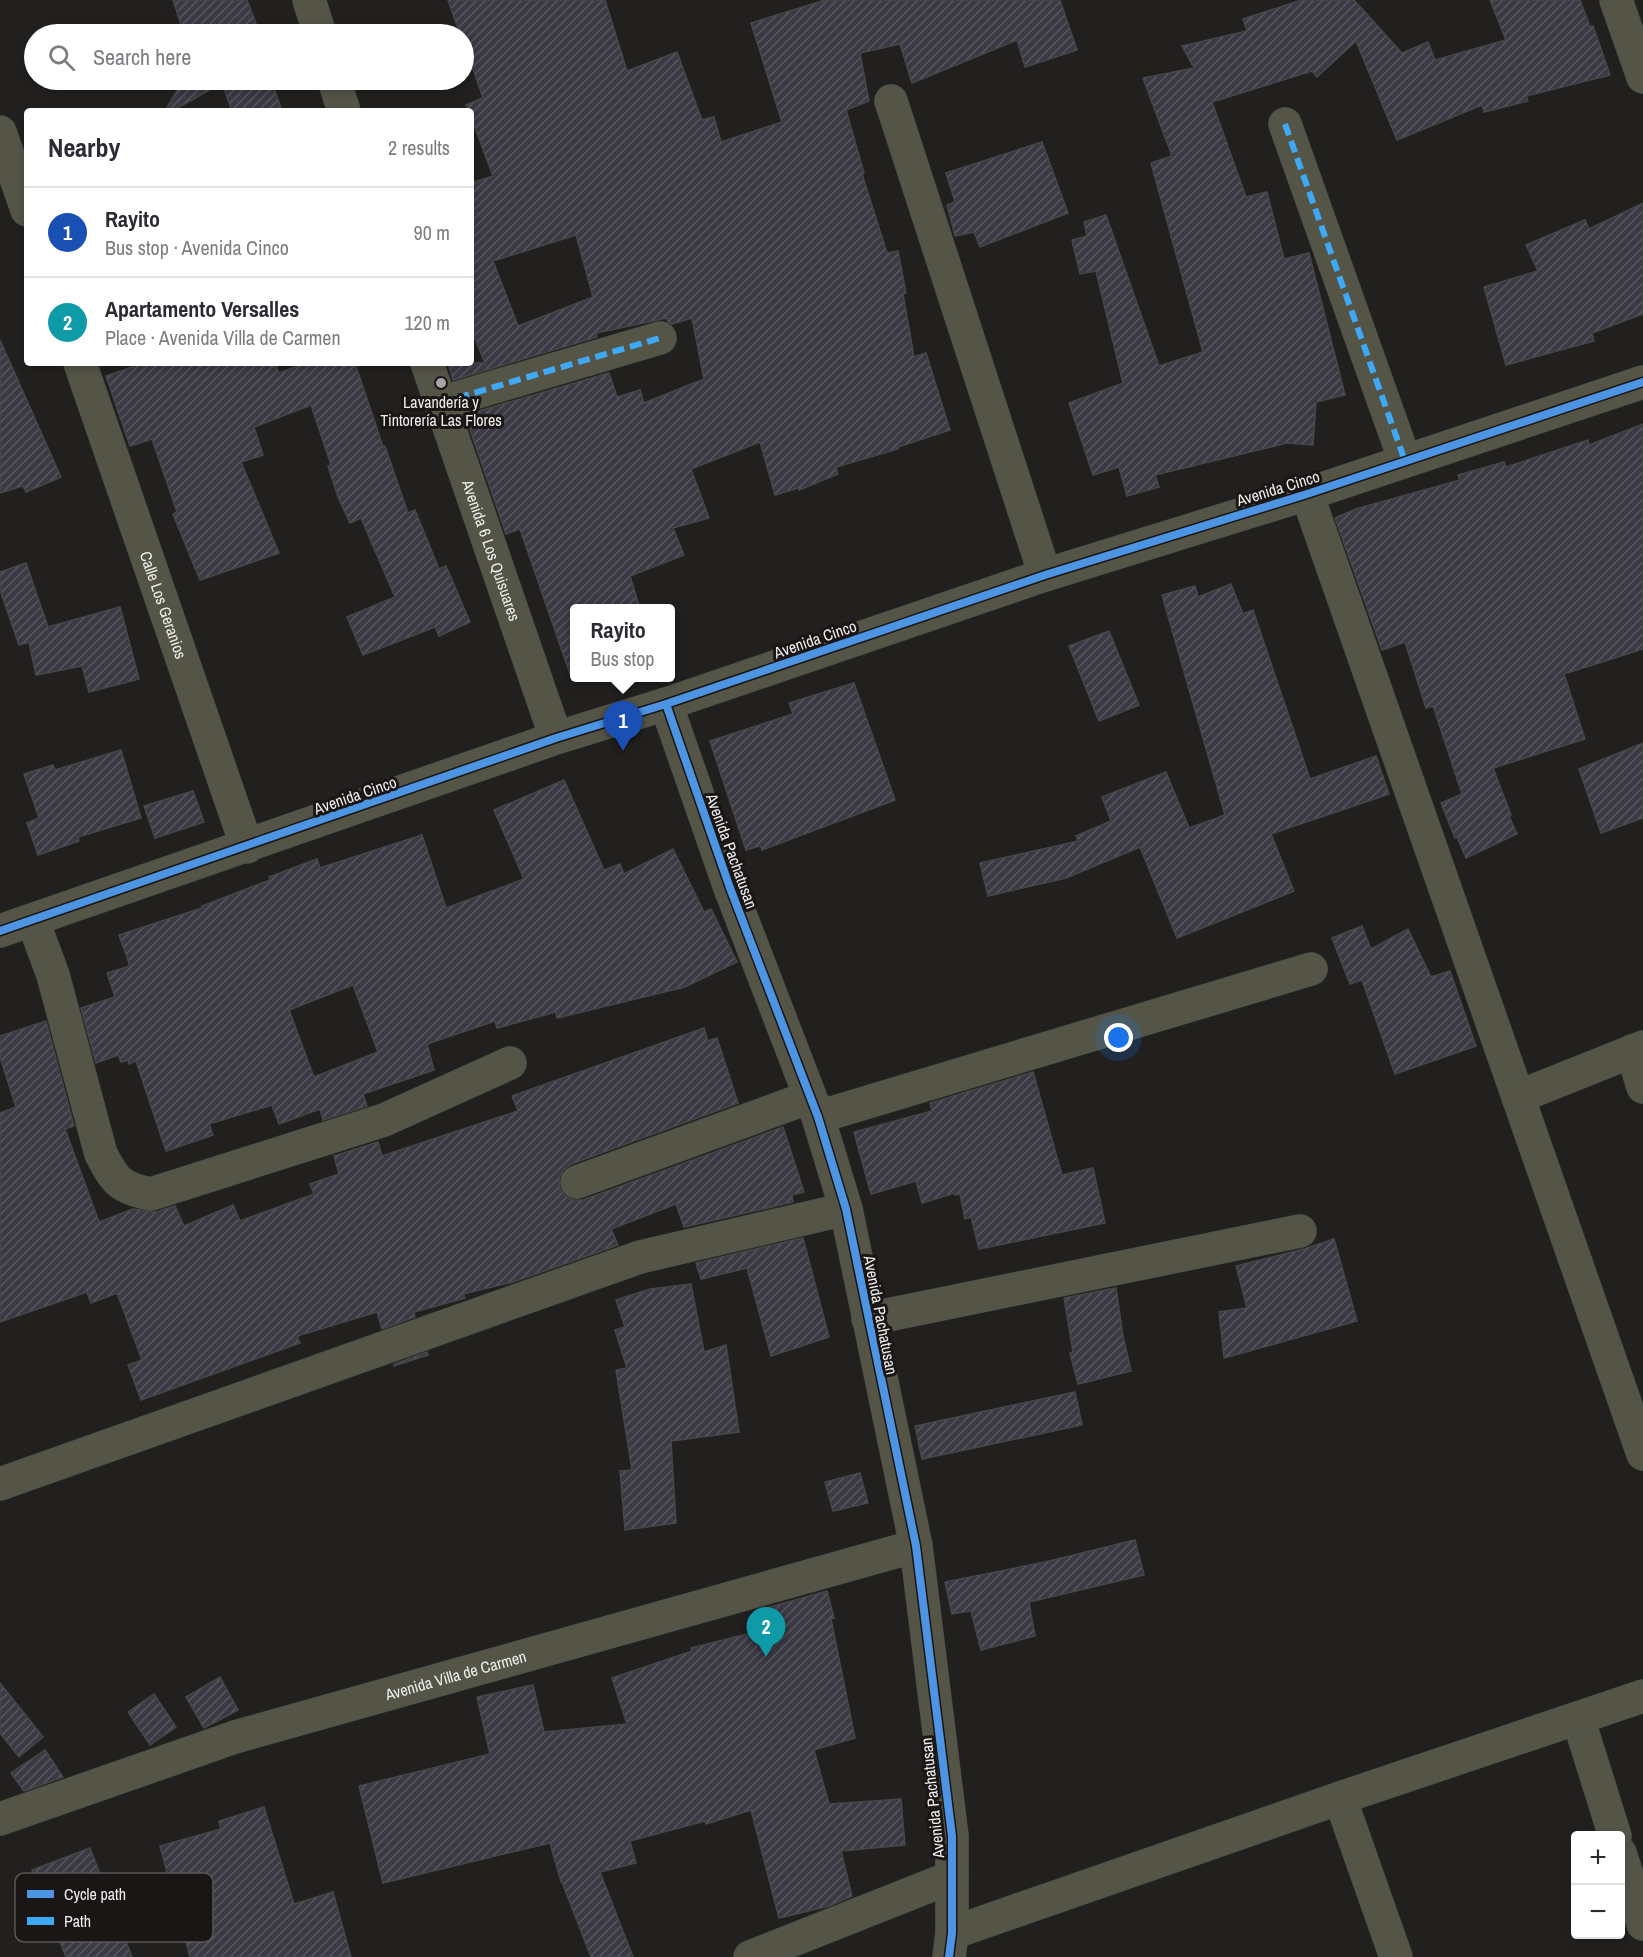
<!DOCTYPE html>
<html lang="en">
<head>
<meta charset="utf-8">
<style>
	:root { --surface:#fff; --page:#f2f2f3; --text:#2b2b33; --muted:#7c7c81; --line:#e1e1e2; --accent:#0f766e }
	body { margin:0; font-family:"Archivo Narrow",sans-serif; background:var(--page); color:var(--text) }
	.controls { position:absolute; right:18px; bottom:18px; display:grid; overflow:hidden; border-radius:6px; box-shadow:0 3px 9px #0003 }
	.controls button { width:54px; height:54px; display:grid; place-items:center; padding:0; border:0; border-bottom:2px solid var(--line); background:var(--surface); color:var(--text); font:30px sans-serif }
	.you { position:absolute; left:1119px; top:1038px; width:21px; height:21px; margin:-15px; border:4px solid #fff; border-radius:50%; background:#1a73e8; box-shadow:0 0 0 9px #1a73e833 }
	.badge { display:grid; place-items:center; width:39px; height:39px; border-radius:50%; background:var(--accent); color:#fff; font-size:20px; font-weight:700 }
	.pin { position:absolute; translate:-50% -50px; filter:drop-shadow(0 2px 3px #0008) }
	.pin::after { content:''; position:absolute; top:32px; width:21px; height:18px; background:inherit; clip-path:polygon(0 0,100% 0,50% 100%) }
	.popup { position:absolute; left:570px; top:604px; width:105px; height:78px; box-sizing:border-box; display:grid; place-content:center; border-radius:6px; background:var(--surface); filter:drop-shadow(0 2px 4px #0005); font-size:20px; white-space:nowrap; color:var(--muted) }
	.popup b { font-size:22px; color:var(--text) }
	.popup::after { content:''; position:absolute; left:50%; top:100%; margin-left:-12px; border:12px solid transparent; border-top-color:var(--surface) }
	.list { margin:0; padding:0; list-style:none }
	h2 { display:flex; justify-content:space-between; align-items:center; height:78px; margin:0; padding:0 24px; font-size:26px }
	h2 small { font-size:20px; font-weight:400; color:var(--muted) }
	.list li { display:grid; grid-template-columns:39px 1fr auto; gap:18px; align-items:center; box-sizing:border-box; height:90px; padding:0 24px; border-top:2px solid var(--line) }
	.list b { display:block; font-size:22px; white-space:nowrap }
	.list p { margin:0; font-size:20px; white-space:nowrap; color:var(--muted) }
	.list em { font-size:20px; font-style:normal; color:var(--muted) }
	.icon { flex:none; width:33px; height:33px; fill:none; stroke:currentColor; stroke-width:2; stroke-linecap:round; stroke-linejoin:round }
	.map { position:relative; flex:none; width:1643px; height:1957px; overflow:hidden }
	.search { position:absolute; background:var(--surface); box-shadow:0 3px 9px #0003; left:24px; top:24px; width:450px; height:66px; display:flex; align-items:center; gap:15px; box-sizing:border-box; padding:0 21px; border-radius:33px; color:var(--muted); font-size:22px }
	.panel { position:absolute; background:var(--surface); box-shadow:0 3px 9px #0003; left:24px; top:108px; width:450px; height:258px; border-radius:6px }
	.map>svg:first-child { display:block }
</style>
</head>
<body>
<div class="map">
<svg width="1643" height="1957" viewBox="0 0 1643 1957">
	<defs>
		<pattern id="building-hatch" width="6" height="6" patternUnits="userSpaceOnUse" patternTransform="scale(1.5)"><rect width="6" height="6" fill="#3b3944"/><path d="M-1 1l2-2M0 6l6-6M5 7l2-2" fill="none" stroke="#58565f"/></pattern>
	</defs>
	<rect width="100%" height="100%" fill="#22201f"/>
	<!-- building -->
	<g fill="url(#building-hatch)" stroke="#484647" stroke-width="1.5" fill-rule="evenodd">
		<polygon points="173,0 247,0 260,34 184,34"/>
		<path d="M 448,0 L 605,0 L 627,71 L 677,52 L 702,120 L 714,117 L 721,142 L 782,122 L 751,23 L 825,0 L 1060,0 L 1077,50 L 1025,67 L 1017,40 L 912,83 L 900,44 L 860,53 L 869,101 L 846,110 L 864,173 L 862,174 L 887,253 L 898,251 L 906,293 L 903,294 L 914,357 L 926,353 L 950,430 L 898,447 L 898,449 L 836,467 L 838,474 L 799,490 L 798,488 L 775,495 L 760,442 L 691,469 L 709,518 L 673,528 L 684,555 L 630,576 L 640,609 L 575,609 L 575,673 L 570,674 L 520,529 L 506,534 L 465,415 L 609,373 L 617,397 L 640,390 L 644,403 L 704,379 L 692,318 L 672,324 L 668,322 L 667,318 L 596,333 L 597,337 L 453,380 L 448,363 L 485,363 L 471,329 L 471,183 L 493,176 L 471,117 L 471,111 L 469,111 L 466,105 L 483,98 L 464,43 L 464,34 L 460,34 ZM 576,235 L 593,297 L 518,326 L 493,261 Z"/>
		<polygon points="1302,0 1354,0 1402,53 1428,42 1435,60 1506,40 1490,0 1580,0 1590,27 1593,26 1610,75 1526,96 1528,101 1484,112 1482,105 1397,140 1356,41 1317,77 1312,71 1212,102 1246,197 1267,192 1284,259 1309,253 1345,395 1316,402 1313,445 1287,443 1155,475 1159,487 1127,496 1119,467 1093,475 1069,403 1123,383 1096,271 1080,274 1072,240 1087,236 1084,222 1106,215 1159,366 1203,352 1151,163 1172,156 1143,78 1194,68 1182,46 1247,31 1243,19"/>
		<polygon points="183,80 271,80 282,111 232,111 222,83 172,111 165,111"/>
		<polygon points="1042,142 1068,213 980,247 974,232 955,236 947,205 955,202 946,173"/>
		<polygon points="1643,203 1643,314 1592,333 1594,341 1506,365 1484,287 1538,271 1526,245 1585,220 1589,229"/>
		<polygon points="0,340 61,477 26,492 23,486 0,493"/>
		<polygon points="144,363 275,363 279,373 306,363 355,363 383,447 385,446 408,513 415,510 439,569 446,566 470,622 439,636 435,627 363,655 347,617 395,597 361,518 350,523 338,497 328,466 331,465 311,405 254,427 263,455 241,462 279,553 200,580 173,514 177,512 152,439 130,446 106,376"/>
		<polygon points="1643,424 1643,649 1564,674 1585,739 1493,768 1511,815 1509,816 1517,834 1466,858 1457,837 1455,838 1441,803 1462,794 1433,706 1426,708 1405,642 1382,650 1335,518 1356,509 1460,480 1458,475 1504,462 1506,467 1588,440 1589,445"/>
		<polygon points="26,563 48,627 120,607 139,679 89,692 82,666 36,675 29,642 19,645 0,590 0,572"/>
		<polygon points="1231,584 1243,614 1253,610 1310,779 1376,756 1389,794 1271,834 1294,891 1177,938 1140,847 1066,878 988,896 980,863 1078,841 1076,836 1111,821 1102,797 1166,772 1189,828 1225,815 1162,595 1195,586 1198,597"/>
		<polygon points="1109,631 1139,705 1099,721 1069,646"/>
		<polygon points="854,683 895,800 762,850 760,846 746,850 710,741 793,714 789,703"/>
		<polygon points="1643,743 1643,818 1601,833 1579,769"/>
		<polygon points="121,750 141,818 78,837 79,841 38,855 27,823 39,818 24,774 53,765 55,770"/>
		<path d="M 564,780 L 604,870 L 620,864 L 624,874 L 673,849 L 704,912 L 711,909 L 737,962 L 685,987 L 557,1018 L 556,1012 L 497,1028 L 495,1021 L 427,1044 L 434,1070 L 363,1094 L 367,1106 L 323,1120 L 320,1109 L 279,1124 L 272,1105 L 209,1124 L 213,1135 L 166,1151 L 136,1061 L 129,1064 L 128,1060 L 121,1062 L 118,1055 L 96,1063 L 81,1008 L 115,997 L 107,973 L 130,966 L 119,935 L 202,908 L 202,906 L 270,880 L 269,877 L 317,859 L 320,868 L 422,835 L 446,908 L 524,879 L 494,810 ZM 353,985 L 378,1052 L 314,1077 L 289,1010 Z"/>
		<polygon points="193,791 204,822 155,838 144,806"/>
		<polygon points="1362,926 1371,949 1408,929 1431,977 1450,971 1476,1046 1395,1074 1362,980 1350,984 1332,938"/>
		<polygon points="46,1021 74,1126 65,1129 99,1222 133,1209 156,1212 175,1206 184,1226 233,1205 240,1221 314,1194 310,1184 339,1174 334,1156 378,1142 382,1156 518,1111 512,1096 704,1028 708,1041 717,1038 738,1103 571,1164 563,1170 559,1178 560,1189 565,1196 573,1200 583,1200 783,1127 804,1192 792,1195 793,1202 684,1227 676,1204 611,1229 618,1245 513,1282 463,1294 465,1298 414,1312 415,1317 382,1329 377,1312 297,1336 300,1343 141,1400 128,1365 142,1360 117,1293 91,1303 87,1292 0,1322 0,1113 16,1107 0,1057 0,1036"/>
		<polygon points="1033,1072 1062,1175 1093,1168 1105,1223 979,1249 971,1217 965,1219 960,1194 955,1195 955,1193 922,1203 916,1181 871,1194 854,1132 932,1111 930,1103"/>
		<polygon points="803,1238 829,1337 771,1356 747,1268 701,1279 696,1263"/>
		<polygon points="1334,1239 1357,1321 1224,1358 1219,1312 1247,1308 1236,1266 1304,1249"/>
		<polygon points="691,1284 704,1352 726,1345 739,1432 671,1441 676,1523 625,1530 620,1471 632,1470 616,1370 627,1368 615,1330 625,1327 616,1300 650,1289"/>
		<polygon points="1116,1288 1123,1336 1131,1371 1078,1384 1070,1353 1073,1352 1064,1298"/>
		<polygon points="427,1352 428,1355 394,1366 394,1364"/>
		<polygon points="1075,1392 1082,1425 922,1459 915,1426"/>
		<polygon points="860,1473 868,1503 833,1511 825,1482"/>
		<polygon points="1135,1540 1144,1575 1029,1602 1035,1636 981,1650 971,1611 952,1614 945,1582 1045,1562"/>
		<polygon points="827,1591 834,1618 831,1619 855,1738 814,1750 829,1804 901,1799 905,1845 841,1851 852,1896 829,1906 779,1918 751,1810 706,1824 705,1821 630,1841 636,1863 600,1872 633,1957 591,1957 562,1882 561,1882 550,1843 383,1883 359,1786 490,1754 477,1697 533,1685 544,1732 627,1724 612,1678 692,1651 691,1648 767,1629 763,1609"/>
		<polygon points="220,1677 238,1710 204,1728 186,1697"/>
		<polygon points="0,1683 43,1737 19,1757 0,1733"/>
		<polygon points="154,1694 176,1727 150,1745 128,1712"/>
		<polygon points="45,1750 63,1777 24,1791 11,1773"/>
		<polygon points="264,1807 294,1904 333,1892 351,1957 190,1957 160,1846 221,1829 219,1821"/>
		<polygon points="90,1848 132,1957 66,1957 32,1870"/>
	</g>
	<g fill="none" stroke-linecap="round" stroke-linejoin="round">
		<!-- minor casing -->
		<g stroke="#3e3d3d" stroke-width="34">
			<g id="minor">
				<polyline points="309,0 320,34"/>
				<polyline points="1616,0 1643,77"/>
				<polyline points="334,80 344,111"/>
				<polyline points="891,101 1045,575"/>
				<polyline points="1285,124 1405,461"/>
				<polyline points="0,132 27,210"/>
				<path id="s1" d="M 80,363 L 247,847"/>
				<path id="s2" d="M 427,363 L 556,738"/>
				<polyline points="440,403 660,338"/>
				<polyline points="1307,494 1643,1454"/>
				<polyline points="666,704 730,888 818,1117 846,1209 916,1546 952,1836 952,1933 949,1957"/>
				<path d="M 33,921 L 53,975 L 101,1154 C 115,1181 120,1188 151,1194 L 384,1120 L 510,1063"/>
				<polyline points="0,931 556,738 666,704 1045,575 1307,494 1643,382"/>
				<polyline points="1632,1051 1643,1087"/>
				<polyline points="1518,1097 1643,1047"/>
				<polyline points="818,1117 1311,969"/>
				<polyline points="577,1182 810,1097"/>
				<polyline points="868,1319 1300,1231"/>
				<polyline points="0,1484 640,1257 846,1209"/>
				<polyline points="1578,1718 1615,1836"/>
				<polyline points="1340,1798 1396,1957"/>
				<path id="s3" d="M 0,1819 L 235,1737 L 916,1546"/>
				<polyline points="1620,1853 1643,1924"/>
				<polyline points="952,1933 1340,1798 1643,1696"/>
				<polyline points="750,1957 952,1877"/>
			</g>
		</g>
		<!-- minor -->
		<use href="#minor" stroke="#545547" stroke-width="33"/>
		<!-- quiet -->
		<g stroke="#3fa9f5" stroke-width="6" stroke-dasharray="12 6" stroke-linecap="butt">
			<polyline points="1285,124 1405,461"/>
			<polyline points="440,403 660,338"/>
		</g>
		<!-- cycleway casing -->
		<g stroke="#191615" stroke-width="11">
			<g id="cycleway">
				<polyline points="666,704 730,888 818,1117 846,1209 916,1546 952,1836 952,1933 949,1957"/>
				<polyline points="0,931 556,738 666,704 1045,575 1307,494 1643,382"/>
			</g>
		</g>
		<!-- cycleway -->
		<use href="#cycleway" stroke="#4d94e3" stroke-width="8"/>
	</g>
	<!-- markers -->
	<circle fill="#a8a6a5" stroke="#191615" stroke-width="2" cx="441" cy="383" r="6"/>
	<g text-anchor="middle" stroke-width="6" stroke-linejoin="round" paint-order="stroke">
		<!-- poi labels -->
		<g font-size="16" fill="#f0eeed" stroke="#191615">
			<text x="441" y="408">Lavandería y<tspan x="441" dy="18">Tintorería Las Flores</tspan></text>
		</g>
		<!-- street labels -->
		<g font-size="16" fill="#f0eeed" stroke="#191615">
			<text transform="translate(1278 488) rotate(-17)" y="6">Avenida Cinco</text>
			<text dy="6" stroke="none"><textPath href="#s2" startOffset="198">Avenida 6 Los Quisuares</textPath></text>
			<text dy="6" stroke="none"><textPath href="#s1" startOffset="256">Calle Los Geranios</textPath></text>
			<text transform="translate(815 639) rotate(-19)" y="6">Avenida Cinco</text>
			<text transform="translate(355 795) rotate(-19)" y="6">Avenida Cinco</text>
			<text transform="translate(732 851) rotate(70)" y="6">Avenida Pachatusan</text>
			<text transform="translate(881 1315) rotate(79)" y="6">Avenida Pachatusan</text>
			<text dy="6" stroke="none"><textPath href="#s3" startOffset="478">Avenida Villa de Carmen</textPath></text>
			<text transform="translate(932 1798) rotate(-96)" y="6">Avenida Pachatusan</text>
		</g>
	</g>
	<!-- legend -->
	<rect x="15" y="1873" width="198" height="69" rx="9" fill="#191615" stroke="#5a5756" stroke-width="1.5"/>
	<rect x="27" y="1890" width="27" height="8" fill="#4d94e3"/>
	<rect x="27" y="1917" width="27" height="8" fill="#3fa9f5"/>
	<g font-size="16" fill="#f0eeed">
		<text x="64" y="1900">Cycle path</text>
		<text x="64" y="1927">Path</text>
	</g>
</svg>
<div class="controls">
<button>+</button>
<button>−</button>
</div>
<div class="you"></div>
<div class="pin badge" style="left:623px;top:751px;background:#1a4fb4">1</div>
<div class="popup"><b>Rayito</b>Bus stop</div>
<div class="pin badge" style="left:766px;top:1657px;background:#0f9aa8">2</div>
<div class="search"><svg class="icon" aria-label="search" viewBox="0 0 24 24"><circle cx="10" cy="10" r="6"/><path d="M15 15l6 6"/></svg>Search here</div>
<section class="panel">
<h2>Nearby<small>2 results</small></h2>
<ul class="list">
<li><span class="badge" style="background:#1a4fb4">1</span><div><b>Rayito</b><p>Bus stop · Avenida Cinco</p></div><em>90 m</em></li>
<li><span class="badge" style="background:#0f9aa8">2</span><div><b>Apartamento Versalles</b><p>Place · Avenida Villa de Carmen</p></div><em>120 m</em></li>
</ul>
</section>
</div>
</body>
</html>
